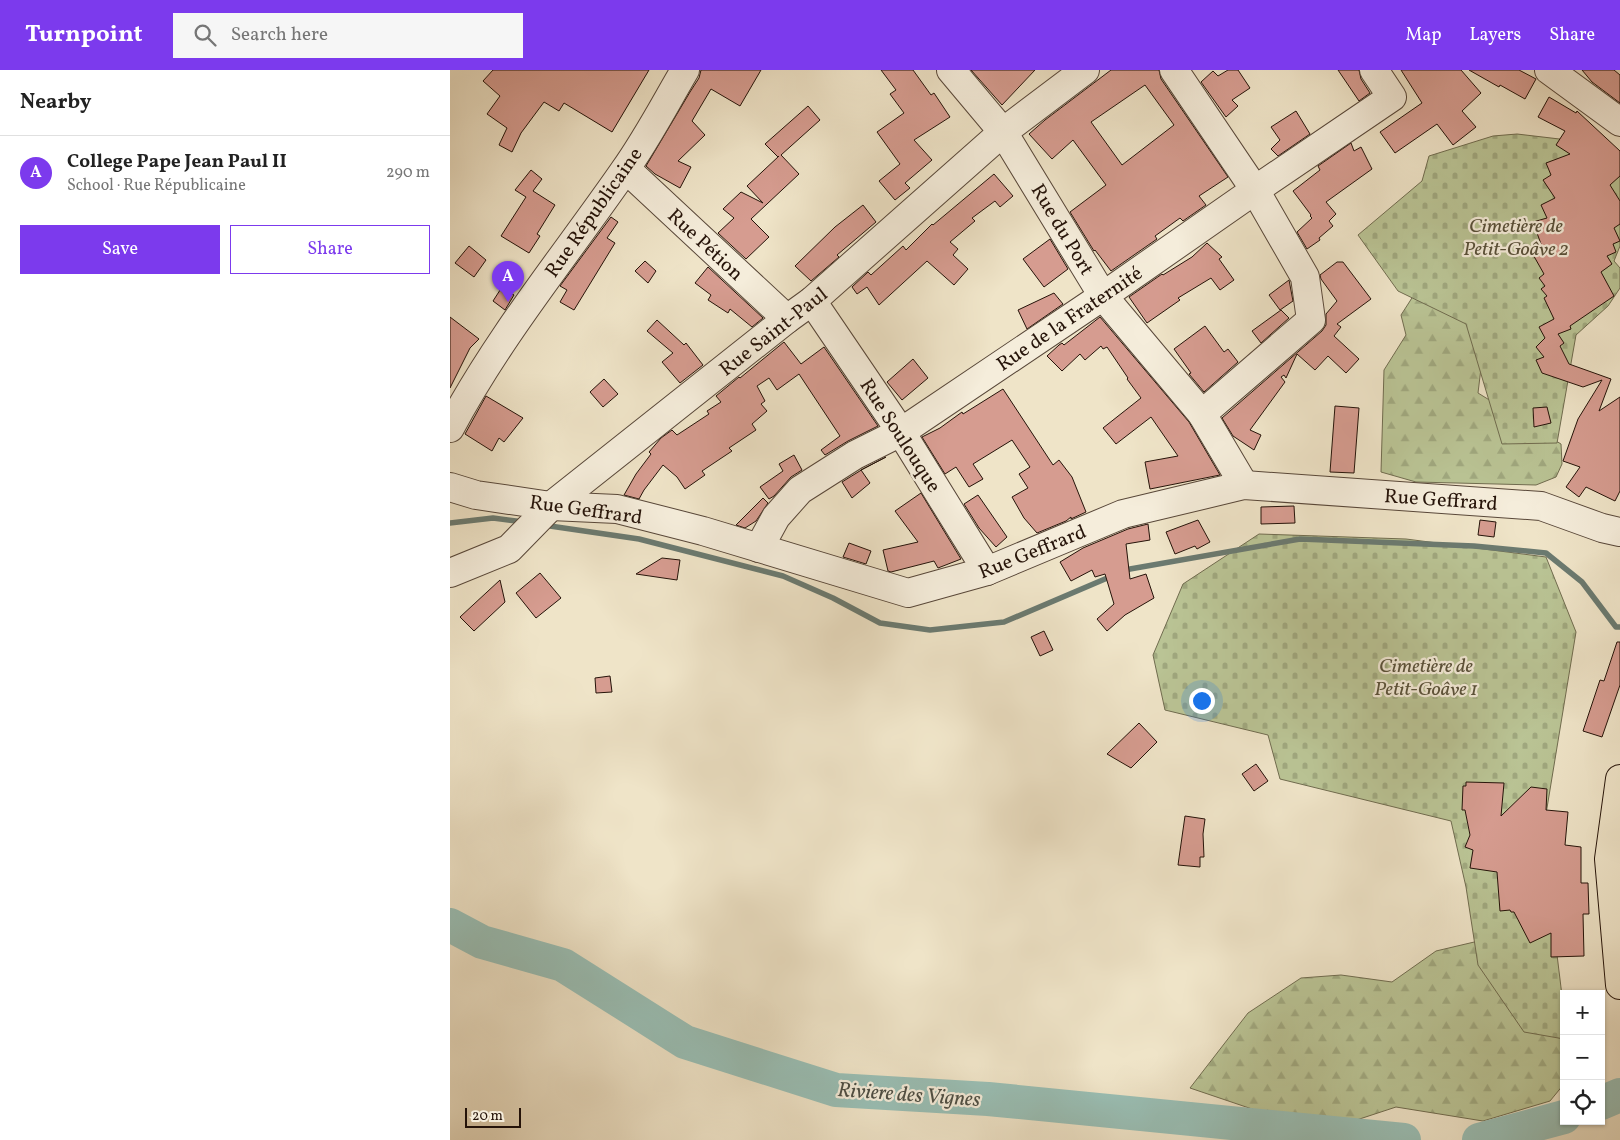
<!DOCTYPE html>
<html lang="en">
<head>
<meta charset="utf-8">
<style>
	:root { --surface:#fff; --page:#f6f6f6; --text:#222; --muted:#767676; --line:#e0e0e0; --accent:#7c3aed }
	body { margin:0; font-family:Vollkorn,serif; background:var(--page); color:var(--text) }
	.controls { position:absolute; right:15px; bottom:15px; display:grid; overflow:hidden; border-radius:0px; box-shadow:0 1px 4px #0004 }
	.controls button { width:45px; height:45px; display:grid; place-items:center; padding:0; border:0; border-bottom:1px solid var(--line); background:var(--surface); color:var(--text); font:25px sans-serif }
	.scale { position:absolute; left:15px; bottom:12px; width:56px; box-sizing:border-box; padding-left:5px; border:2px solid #251309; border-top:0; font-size:14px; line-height:18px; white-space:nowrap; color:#251309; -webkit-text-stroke:4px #f5eddb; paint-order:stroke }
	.you { position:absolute; left:751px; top:630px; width:18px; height:18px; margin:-12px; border:4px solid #fff; border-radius:50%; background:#1a73e8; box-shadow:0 0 0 8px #1a73e833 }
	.badge { display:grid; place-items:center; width:32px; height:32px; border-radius:50%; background:var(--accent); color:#fff; font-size:16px; font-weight:700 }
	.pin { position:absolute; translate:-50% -41px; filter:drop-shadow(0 1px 2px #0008) }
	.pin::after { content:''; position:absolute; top:26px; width:18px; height:15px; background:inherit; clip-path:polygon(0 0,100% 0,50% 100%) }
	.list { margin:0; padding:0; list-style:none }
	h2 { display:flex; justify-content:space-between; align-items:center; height:65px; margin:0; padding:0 20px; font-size:21px }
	h2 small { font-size:16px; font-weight:400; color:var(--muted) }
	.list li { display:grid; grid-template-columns:32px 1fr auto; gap:15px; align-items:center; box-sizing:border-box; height:75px; padding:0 20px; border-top:1px solid var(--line) }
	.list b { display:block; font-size:19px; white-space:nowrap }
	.list p { margin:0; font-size:16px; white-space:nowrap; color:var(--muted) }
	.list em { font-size:16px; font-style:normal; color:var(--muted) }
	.actions { display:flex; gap:10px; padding:15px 20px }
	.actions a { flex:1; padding:11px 0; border:1px solid var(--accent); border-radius:0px; text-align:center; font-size:18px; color:var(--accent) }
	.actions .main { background:var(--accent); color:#fff }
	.icon { flex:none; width:28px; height:28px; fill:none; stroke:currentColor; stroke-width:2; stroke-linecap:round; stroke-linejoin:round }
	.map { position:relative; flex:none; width:1170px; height:1070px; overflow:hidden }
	header { display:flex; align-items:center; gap:30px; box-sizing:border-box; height:70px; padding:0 25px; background:var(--accent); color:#fff }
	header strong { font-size:24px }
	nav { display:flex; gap:28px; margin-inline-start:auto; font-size:18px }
	.search { width:350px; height:45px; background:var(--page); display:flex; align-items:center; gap:12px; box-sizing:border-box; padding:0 18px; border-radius:0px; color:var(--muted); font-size:19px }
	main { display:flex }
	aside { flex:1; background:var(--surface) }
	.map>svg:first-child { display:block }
</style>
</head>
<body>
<header>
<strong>Turnpoint</strong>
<div class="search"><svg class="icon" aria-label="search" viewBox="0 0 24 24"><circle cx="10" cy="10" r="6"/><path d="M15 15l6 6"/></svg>Search here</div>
<nav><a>Map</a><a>Layers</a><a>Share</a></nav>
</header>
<main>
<aside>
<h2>Nearby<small></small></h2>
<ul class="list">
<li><span class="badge">A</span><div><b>College Pape Jean Paul II</b><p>School · Rue Républicaine</p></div><em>290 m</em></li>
</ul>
<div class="actions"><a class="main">Save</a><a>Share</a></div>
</aside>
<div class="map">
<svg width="1170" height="1070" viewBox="0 0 1170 1070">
	<defs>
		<pattern id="forest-firs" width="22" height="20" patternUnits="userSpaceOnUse" patternTransform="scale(1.25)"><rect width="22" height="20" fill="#bac495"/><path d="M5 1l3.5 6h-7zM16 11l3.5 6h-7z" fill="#a0a87f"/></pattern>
		<pattern id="cemetery-stones" width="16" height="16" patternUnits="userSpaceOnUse" patternTransform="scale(1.25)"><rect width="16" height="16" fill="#bac495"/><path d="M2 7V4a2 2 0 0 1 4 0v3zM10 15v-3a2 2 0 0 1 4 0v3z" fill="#a0a87f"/></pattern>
	</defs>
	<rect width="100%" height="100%" fill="#efe4c8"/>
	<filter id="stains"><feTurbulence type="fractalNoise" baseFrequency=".004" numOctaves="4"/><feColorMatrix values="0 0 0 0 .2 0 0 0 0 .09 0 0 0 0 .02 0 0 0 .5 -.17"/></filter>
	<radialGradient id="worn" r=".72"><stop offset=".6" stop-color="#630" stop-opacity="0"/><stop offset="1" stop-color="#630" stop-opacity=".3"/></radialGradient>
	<!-- forest -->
	<g fill="url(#forest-firs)" stroke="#706c4f">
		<polygon points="969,217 1037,248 1028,323 1111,374 1112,394 1106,407 1086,415 966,412 931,402 934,300 956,265 951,245"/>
		<polygon points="1037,869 1114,960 1114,1014 1100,1031 1033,1051 946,1037 870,1062 740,1018 798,943 851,908 891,905 942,912 986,881"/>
	</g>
	<!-- cemetery -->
	<g fill="url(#cemetery-stones)" stroke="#706c4f">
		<polygon points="1067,64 1118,70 1170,87 1170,176 1164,191 1170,198 1170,218 1158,236 1126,265 1107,373 1052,374 1016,254 948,221 908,165 972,111 979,86 1043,66"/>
		<polygon points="809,464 956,469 1096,487 1126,562 1096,744 1103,852 1114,942 1114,969 1074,962 1028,895 1016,817 1001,751 830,709 818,665 715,640 703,585 733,514"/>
	</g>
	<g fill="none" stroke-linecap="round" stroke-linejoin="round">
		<!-- stream -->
		<g stroke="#6b7a70" stroke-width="5.5">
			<polyline points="0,453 43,448 74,452"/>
			<polyline points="93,455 189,469 333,506 383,528 430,553 480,560 554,552 662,506"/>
			<polyline points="673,502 680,499 850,469 1024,476 1096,483 1132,512 1166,557 1170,557"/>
		</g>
		<!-- river -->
		<g stroke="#9abfb5" stroke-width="34">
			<polyline points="0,855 32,872 113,895 235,972 386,1020 538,1029 954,1070"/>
			<polyline points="1151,1033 1170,1025"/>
			<polyline points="1029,1070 1114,1047"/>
		</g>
	</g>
	<!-- building -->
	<g fill="#d69c90" stroke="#251309" fill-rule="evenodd">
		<polygon points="43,0 199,0 162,62 114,33 109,41 94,32 71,63 62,82 49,75 57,58 37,44 50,26 33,11"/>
		<polygon points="251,0 311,0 290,36 261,19 242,51 255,65 228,91 241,97 230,118 205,104 196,96 240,22 249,8"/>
		<polygon points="431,0 463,0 481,25 484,23 500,47 464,70 482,90 455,113 460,118 445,130 429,111 450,94 427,62 454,43 440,24 446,20"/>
		<polygon points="521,0 585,0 552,35"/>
		<path d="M 661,0 L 709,0 L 711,9 L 778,107 L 749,126 L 756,135 L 733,151 L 730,148 L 705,166 L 707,169 L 661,201 L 645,180 L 644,181 L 620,142 L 656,115 L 623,70 L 602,89 L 579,64 L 595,50 ZM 695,15 L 724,55 L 672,95 L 641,52 Z"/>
		<polygon points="778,0 788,0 800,18 782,30 788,36 776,47 751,12 763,1 768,6"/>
		<polygon points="888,0 909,0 911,9 920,23 909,31"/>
		<polygon points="951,0 1011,0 1031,23 1012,41 1026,57 1003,75 987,54 945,83 930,62 972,33"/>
		<polygon points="1019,0 1069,0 1086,9 1075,29 1050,15 1049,17"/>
		<polygon points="1132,0 1164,0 1170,5 1170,33 1142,12"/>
		<polygon points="1099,27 1126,43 1127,41 1170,81 1170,106 1160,115 1170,131 1170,154 1164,158 1170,171 1163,174 1166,182 1157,186 1162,194 1151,202 1164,226 1120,256 1121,259 1108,264 1114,273 1110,276 1119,294 1161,309 1149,341 1170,327 1170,421 1165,431 1136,417 1129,427 1116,417 1130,397 1113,391 1128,349 1152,310 1133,317 1092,303 1086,290 1094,287 1086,277 1095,268 1089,257 1104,249 1094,228 1097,226 1091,219 1095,216 1089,208 1094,204 1081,181 1091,174 1083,152 1097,148 1091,135 1105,128 1093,110 1101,105 1096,93 1120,84 1106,75 1115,61 1088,47"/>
		<polygon points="358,36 370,50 331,85 349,104 301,149 319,167 296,189 268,163 284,148 273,139 291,122 313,133 297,116 329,86 328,87 315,74"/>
		<polygon points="846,41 860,64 828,86 821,79 830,70 821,57"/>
		<polygon points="901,73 904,81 911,77 922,99 876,132 886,144 879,151 883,156 869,168 870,170 857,179 847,162 862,148 860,146 861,145 843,121 870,100 868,96"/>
		<polygon points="81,100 92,109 83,121 105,135 87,164 90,166 79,183 51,166 76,127 65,120"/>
		<polygon points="544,104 563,126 550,137 545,131 522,148 525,151 500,172 508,179 503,185 518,199 504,215 477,191 429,235 417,217 407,224 402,217 418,202 421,205 453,176 456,180 482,154 483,155"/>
		<polygon points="413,135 426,152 387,185 389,187 361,211 345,196 385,157"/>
		<polygon points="161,147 168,152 157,168 165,173 124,240 110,232 117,220 110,216"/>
		<polygon points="600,169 618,199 594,217 573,189"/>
		<polygon points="757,173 772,187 769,189 784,210 770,220 761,208 728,228 730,230 697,253 679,227 712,204 713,205 742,187"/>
		<polygon points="19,176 36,190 24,207 5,193"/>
		<polygon points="195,191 206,201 198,213 185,201"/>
		<polygon points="887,192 893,192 921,229 887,254 891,257 884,266 909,289 896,303 878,286 865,300 847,284 836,308 834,305 831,307 835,312 800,360 811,365 804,380 783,366 772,348 872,261 876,255 876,244 887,231 871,209 870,205"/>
		<polygon points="258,197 313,248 302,257 280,239 278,243 258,230 261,225 245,213"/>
		<polygon points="839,210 843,231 830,240 819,225"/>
		<polygon points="52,217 64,225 55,240 43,231"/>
		<polygon points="604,223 613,234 577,259 568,240"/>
		<polygon points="831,240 839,248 811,273 802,261"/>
		<polygon points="0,247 29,269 20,278 0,318"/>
		<polygon points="650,247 739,352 770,405 700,419 695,392 728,386 701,347 666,374 653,358 691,328 677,309 678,308 657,277 653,279 651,276 635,290 630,284 612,301 597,286 609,275 612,273 614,275"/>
		<polygon points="207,250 234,275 236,273 253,295 230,313 212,292 223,283 197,261"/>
		<polygon points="755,256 774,282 778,279 788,292 754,322 739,304 741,303 724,279"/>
		<polygon points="334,272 351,294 374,277 428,356 398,371 375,385 371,380 390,366 349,304 327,320 319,308 307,316 315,331 311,334 317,341 302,354 306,360 279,378 282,381 252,401 255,405 235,419 227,407 213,395 194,420 189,429 174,425 186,404 201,384 199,382 211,368 222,360 227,365 259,344 257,341 271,332 266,326 289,307 290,308"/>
		<polygon points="463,289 478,308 452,330 437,312"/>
		<polygon points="154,309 168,324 153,337 140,322"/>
		<polygon points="553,319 603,395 609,390 622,407 636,442 621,449 621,447 616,451 587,463 574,448 562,427 578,418 569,404 580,397 562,370 523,394 533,409 519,417 506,397 495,404 472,367 490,358 512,342 513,344"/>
		<polygon points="36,326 73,348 54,372 49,368 42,381 15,364"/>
		<polygon points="885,336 909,338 904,403 880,402"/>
		<polygon points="1097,337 1101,353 1084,357 1083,338"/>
		<polygon points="344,385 352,400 341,407 324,426 319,429 310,417 333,401 329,394"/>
		<polygon points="436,387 411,400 420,413 402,428 392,412 413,399"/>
		<polygon points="471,423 511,489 488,498 484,491 441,502 438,501 433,480 468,472 445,441"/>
		<polygon points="528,425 557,467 546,477 529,458 514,434"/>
		<polygon points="313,428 318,433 306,451 295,458 286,455"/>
		<polygon points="844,436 845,453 811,454 811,437"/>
		<polygon points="748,450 760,472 747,479 745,476 725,484 716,462"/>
		<polygon points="1030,450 1046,452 1044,467 1028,465"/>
		<polygon points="698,454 700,470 676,474 680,509 696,504 704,528 675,545 657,561 647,549 664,534 655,504 645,507 642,500 621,511 610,492 633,478 678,459"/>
		<polygon points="399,473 421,481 416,494 393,487"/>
		<polygon points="212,488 230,490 227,510 186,504"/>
		<polygon points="90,503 111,528 86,548 66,523"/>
		<polygon points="50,510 55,532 24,561 10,547"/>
		<polygon points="594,561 603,580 590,586 581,567"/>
		<polygon points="1167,572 1170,572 1170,615 1152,667 1133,661 1150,610 1154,611"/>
		<polygon points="160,606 162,622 146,623 145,608"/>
		<polygon points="689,653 707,672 681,698 657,684"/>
		<polygon points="806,694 818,711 804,721 792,704"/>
		<polygon points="1016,712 1054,713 1051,746 1081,717 1097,719 1096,740 1118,742 1115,775 1131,777 1131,813 1138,813 1139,844 1133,844 1134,886 1101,887 1101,863 1080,873 1064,842 1061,842 1060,840 1050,841 1047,802 1020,798 1023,780 1015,777 1020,765 1015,740 1012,740 1013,716 1016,716"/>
		<polygon points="735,746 755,749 753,764 754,787 750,787 750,797 728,795"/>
	</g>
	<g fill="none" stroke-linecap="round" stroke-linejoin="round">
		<!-- minor casing -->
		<g stroke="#584739" stroke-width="30">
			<g id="minor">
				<polyline points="501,0 553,62 653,226 752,344 794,415"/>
				<polyline points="724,0 805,120 855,207 861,250 752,344"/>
				<polyline points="1099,0 1170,52"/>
				<polyline points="176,99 337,249"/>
				<polyline points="362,231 451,362 537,501"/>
				<path d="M 0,358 C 49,266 115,186 174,101 C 197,69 215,34 235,0"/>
				<polyline points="0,417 26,425 101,436 167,439 253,461 458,523 537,501 673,444 794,415 1091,436 1152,458 1170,462"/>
				<polyline points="309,478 326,447 350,420 405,385 451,362 653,226 805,120 942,27 924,0"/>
				<polyline points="0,503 59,479 101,436 337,249 362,231 553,62 635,0"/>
			</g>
		</g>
		<!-- major casing -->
		<g stroke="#251309" stroke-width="30">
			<polyline id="major" points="1170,709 1159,789 1170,915"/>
		</g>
		<!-- minor -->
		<use href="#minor" stroke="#f5eddb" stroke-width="28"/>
		<!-- major -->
		<use href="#major" stroke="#efe4c8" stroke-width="28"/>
	</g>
	<g text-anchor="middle" stroke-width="4.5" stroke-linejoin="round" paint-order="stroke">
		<!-- street labels -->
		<g font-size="20" fill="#251309" stroke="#f5eddb">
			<text transform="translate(143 142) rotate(-55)" y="7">Rue Républicaine</text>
			<text transform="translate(613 159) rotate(59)" y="7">Rue du Port</text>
			<text transform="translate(256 174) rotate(43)" y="7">Rue Pétion</text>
			<text transform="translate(619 248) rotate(-34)" y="7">Rue de la Fraternité</text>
			<text transform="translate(323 261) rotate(-38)" y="7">Rue Saint-Paul</text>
			<text transform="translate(451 365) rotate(57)" y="7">Rue Soulouque</text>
			<text transform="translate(991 429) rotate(4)" y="7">Rue Geffrard</text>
			<text transform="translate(136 439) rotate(8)" y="7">Rue Geffrard</text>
			<text transform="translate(582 481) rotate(-22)" y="7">Rue Geffrard</text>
		</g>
		<!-- park labels -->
		<g font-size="20" font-style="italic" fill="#59513a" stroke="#f5eddb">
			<text x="1066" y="162">Cimetière de<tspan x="1066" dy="23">Petit-Goâve 2</tspan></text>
			<text x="976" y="602">Cimetière de<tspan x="976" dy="23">Petit-Goâve 1</tspan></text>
		</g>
		<!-- water labels -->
		<g font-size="21" font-style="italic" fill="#4e4f45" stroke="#f5eddb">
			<text transform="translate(459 1024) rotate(4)" y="7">Riviere des Vignes</text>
		</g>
	</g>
	<rect width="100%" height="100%" filter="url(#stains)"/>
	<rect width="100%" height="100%" fill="url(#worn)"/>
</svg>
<div class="controls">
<button>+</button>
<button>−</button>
<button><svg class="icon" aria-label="locate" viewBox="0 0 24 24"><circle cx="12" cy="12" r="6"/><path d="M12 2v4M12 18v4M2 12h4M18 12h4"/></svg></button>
</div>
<div class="scale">20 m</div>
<div class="you"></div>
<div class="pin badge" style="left:58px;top:232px">A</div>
</div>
</main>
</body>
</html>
